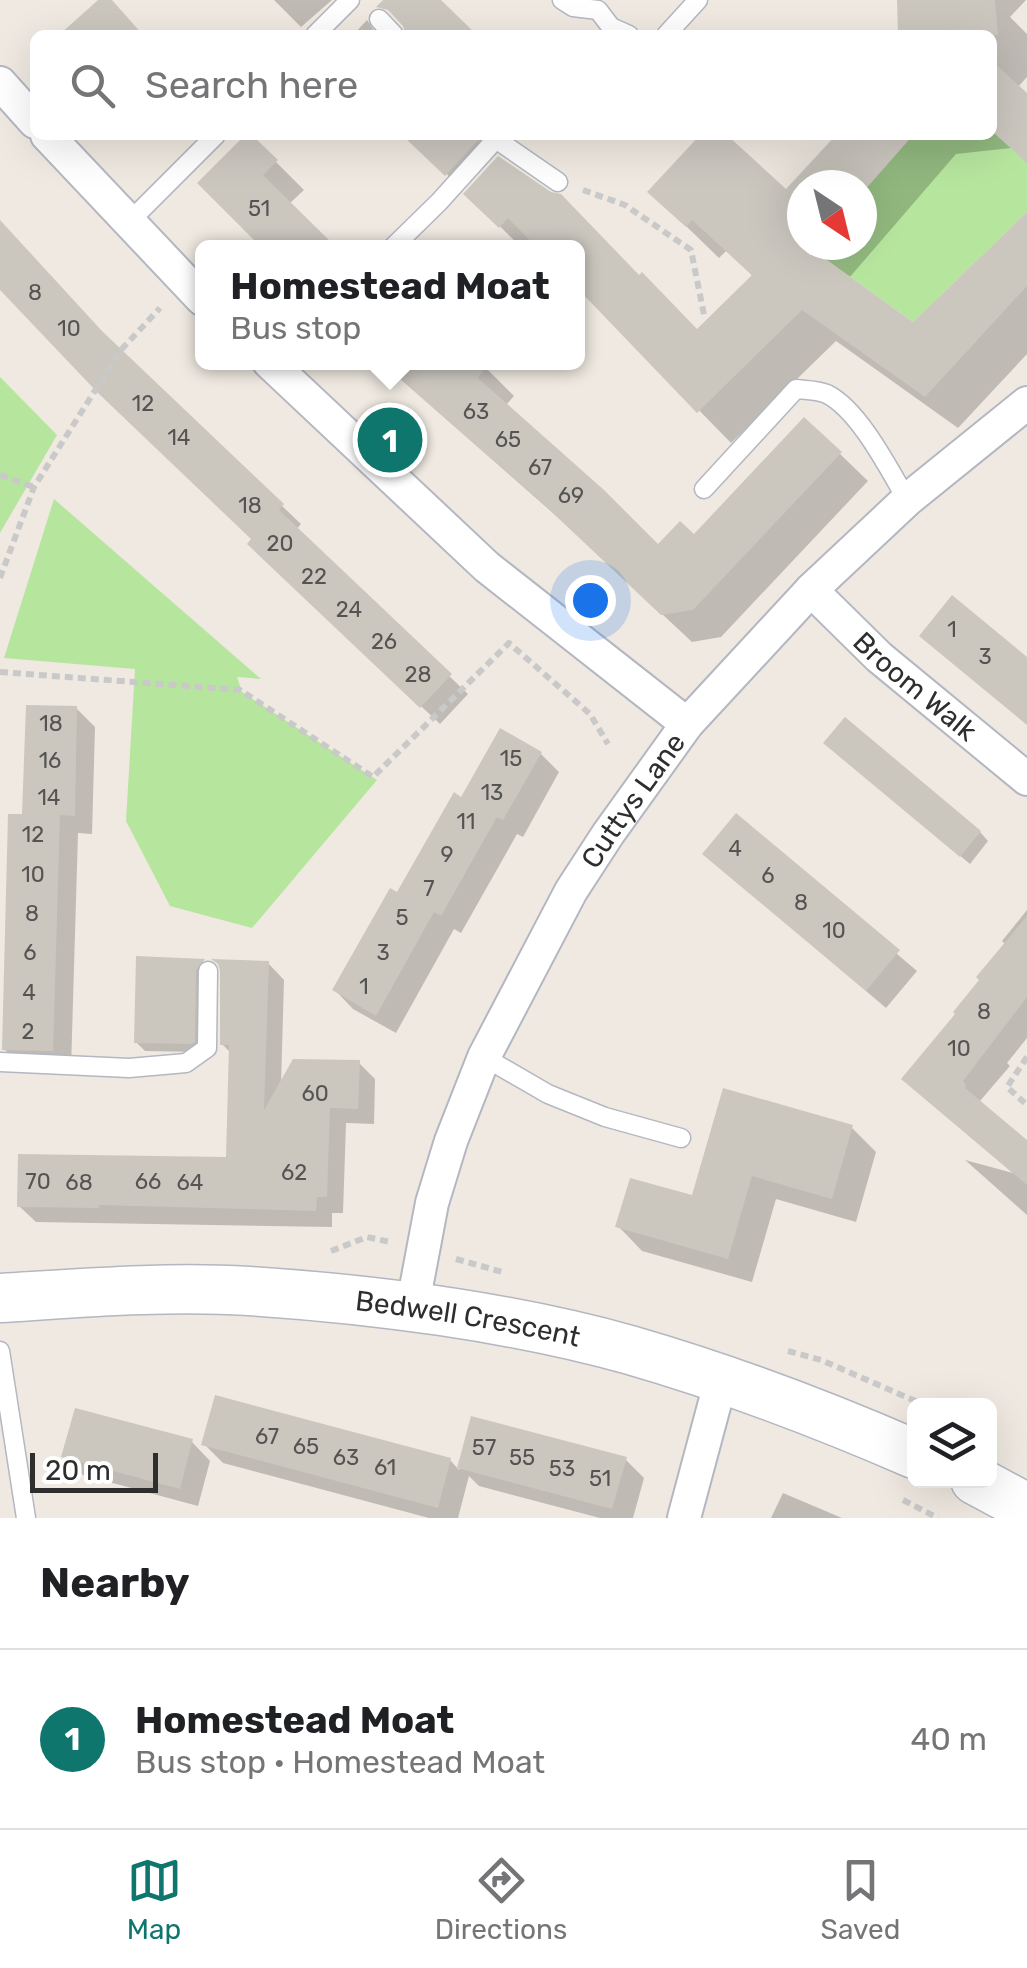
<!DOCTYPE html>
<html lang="en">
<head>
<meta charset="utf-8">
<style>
	:root { --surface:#fff; --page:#f6f6f6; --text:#202124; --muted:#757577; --line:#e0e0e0; --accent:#0f766e }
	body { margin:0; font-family:Rubik,sans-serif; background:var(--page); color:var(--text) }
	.controls { position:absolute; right:30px; bottom:30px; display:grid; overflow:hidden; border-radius:15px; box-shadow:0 10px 40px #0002 }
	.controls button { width:90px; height:90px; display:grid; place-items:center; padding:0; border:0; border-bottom:2px solid var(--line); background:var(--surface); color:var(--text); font:50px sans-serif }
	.compass { position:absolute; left:787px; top:170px; width:90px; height:90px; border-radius:50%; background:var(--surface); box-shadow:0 10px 40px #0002; rotate:145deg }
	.scale { position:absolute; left:30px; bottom:25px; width:128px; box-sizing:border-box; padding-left:10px; border:5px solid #2e2e2e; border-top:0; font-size:28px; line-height:35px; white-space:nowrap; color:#2e2e2e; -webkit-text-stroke:8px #fff; paint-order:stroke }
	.you { position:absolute; left:590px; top:600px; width:35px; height:35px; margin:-25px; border:8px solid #fff; border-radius:50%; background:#1a73e8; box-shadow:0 0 0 15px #1a73e833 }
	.badge { display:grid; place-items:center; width:65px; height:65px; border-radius:50%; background:var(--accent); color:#fff; font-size:32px; font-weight:700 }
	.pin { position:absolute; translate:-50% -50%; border:5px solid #fff; box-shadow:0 2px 10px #0006 }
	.popup { position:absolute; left:195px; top:240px; width:390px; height:130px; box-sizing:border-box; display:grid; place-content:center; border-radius:15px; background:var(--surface); filter:drop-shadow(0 2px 8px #0005); font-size:32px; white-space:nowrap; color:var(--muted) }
	.popup b { font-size:38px; color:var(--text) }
	.popup::after { content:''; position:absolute; left:50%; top:100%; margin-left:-20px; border:20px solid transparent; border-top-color:var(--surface) }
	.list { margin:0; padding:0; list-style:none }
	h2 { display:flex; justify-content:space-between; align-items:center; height:130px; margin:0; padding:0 40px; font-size:42px }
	h2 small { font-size:32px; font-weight:400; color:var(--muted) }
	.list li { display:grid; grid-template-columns:65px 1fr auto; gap:30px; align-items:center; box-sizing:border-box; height:180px; padding:0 40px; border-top:2px solid var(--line) }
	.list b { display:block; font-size:38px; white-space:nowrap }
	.list p { margin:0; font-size:32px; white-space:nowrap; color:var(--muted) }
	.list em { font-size:32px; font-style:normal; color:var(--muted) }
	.icon { flex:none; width:55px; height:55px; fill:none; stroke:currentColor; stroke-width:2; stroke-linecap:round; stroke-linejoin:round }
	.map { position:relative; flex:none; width:1027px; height:1518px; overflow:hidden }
	.search { position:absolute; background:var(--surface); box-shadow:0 10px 40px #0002; left:30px; right:30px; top:30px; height:110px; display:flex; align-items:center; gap:25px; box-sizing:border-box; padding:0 35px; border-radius:15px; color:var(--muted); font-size:38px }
	.sheet { height:310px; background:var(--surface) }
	nav { display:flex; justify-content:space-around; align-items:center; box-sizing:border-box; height:140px; border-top:2px solid var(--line); background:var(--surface); font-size:28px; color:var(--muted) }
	nav a { display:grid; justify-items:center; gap:5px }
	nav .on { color:var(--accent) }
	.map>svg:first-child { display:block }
</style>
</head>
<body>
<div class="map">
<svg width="1027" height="1518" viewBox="0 0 1027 1518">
	<rect width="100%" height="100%" fill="#efe9e1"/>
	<!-- green -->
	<g fill="#b6e59e">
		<polygon points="992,131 1027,163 1027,212 913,322 813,250 817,245 862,245 862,193 913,135 992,135"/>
		<polygon points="0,377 57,435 0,533"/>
		<polygon points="54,499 261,679 237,677 242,692 377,780 252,928 170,906 126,821 135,669 4,658"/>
	</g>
	<!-- shadow -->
	<g fill="#0003" fill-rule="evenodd">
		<polygon points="274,0 332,0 301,27"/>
		<path d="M 903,0 L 1026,0 L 1010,17 L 1027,34 L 1027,77 L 1017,88 L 1027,97 L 1027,163 L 1011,148 L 956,154 L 849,278 L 913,325 L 1027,216 L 1027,354 L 958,428 L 836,341 L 731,443 L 578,286 L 578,248 L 522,248 L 467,194 L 498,159 L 640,278 L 698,332 L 754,277 L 726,251 L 719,258 L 651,192 L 703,135 L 723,135 L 786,193 L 839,135 L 992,135 L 992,35 L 901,35 ZM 802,185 L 862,185 L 862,245 L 802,245 Z"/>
		<polygon points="367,20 377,35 353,35"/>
		<polygon points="249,135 304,190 289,204 265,248"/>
		<polygon points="406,135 491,135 456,183"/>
		<polygon points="0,223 113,345 301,524 296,530 468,694 440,724 268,562 254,540 0,286"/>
		<polygon points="381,362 480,362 514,396 505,406 658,548 694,538 840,454 868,481 721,637 692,642 570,528"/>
		<polygon points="76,708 95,727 92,834 78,833 71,1069 23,1067 4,1049 25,817"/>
		<polygon points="835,751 980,832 988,841 970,864"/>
		<polygon points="541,754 559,772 523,837 517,834 461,933 454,929 396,1033 353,1009 335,990 398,895"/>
		<polygon points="736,817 917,971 886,1008 705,854"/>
		<polygon points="1027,910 1027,1038 1007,1063 1010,1066 980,1101 1027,1143 1027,1215 965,1160 1013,1173 904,1079 958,1014 1006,945 1002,941"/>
		<polygon points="138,959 204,962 212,969 200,1052 145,1051 136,1042"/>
		<polygon points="268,963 284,980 281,1085 359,1063 375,1079 374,1124 346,1123 343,1213 332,1213 332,1227 36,1222 19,1206 229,1160 232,1054 222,1044"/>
		<polygon points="852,1128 876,1152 856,1222 776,1199 752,1282 642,1251 618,1226 694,1198"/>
		<polygon points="473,1419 625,1459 644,1478 633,1518 600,1518 479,1486 469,1476 458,1518 429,1518 223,1463 204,1444 450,1460 459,1470"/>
		<polygon points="192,1442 210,1461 198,1506 83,1475 64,1456"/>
		<polygon points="783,1493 842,1518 771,1518"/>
	</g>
	<!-- building -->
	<g fill="#cbc7bf">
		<polygon points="98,0 112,0 143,35 59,35"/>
		<polygon points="383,0 441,0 477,35 406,35 403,26 388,10 376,7"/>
		<polygon points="897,0 995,0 998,35 898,35"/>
		<polygon points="992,61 1027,93 1027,163 992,131"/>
		<polygon points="245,135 252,135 278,160 263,175 337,248 262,248 197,183"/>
		<polygon points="402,135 478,135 478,140 445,176"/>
		<polygon points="700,135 727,135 786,189 836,135 913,135 862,193 862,185 802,185 802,245 817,245 813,250 913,322 1027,212 1027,286 925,397 802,310 697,413 578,289 578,248 537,248 508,218 499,228 463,194 498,156 551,192 561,194 639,275 642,272 697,329 752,275 692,220 686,227 647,192"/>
		<polygon points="0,220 102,331 284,504 279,510 452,674 420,708 247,544 251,539 98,393 0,290"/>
		<polygon points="381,362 490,362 478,378 604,490 658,544 680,521 694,534 804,417 842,452 693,610 661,615 539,500"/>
		<polygon points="952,595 1027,657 1027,725 919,636"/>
		<polygon points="26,705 77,706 75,816 60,815 53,1051 2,1050 8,814 22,814"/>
		<polygon points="845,717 981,831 960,857 823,743"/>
		<polygon points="500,728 542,752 503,820 497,817 441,916 434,912 376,1016 332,990 390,888 397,892 454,792 461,797"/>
		<polygon points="736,813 900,950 866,991 702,854"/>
		<polygon points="1027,916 1027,997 963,1081 966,1085 965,1088 1027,1140 1027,1185 901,1079 955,1014 953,1012 979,980 976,977"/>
		<polygon points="136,956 205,959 196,970 195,1042 191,1044 134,1043"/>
		<polygon points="211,959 269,961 264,1110 293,1059 360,1060 358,1109 330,1108 327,1197 317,1197 316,1211 99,1205 99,1208 17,1207 18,1154 226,1157 229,1045 220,1045 220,971 218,964"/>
		<polygon points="723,1088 853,1125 832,1199 752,1176 728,1259 615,1227 630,1178 692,1195"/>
		<polygon points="215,1395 451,1458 438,1508 201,1445"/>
		<polygon points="75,1408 193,1439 180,1489 61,1457"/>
		<polygon points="471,1416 627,1457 612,1509 457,1468"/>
	</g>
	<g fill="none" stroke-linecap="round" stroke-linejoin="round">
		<!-- lane casing -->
		<g stroke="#b4b7c1" stroke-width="21">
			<g id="lane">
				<polyline points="562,0 573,7 598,10 611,27 629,35"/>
				<polyline points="379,19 394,35"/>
				<polyline points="315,35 350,0"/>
				<polyline points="666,35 698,0"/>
				<polyline points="490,135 558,182"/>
				<polyline points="129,222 216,135"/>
				<polyline points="392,248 439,202 495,140"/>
				<path d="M 704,489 L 796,389 C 805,390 818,390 827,394 C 859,410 889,469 907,500"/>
				<polyline points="484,1057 548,1094 605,1117 681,1138"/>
				<polyline points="0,1062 129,1068 186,1063 207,1048 208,971"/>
				<polyline points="0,1351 26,1518"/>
			</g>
		</g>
		<!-- street casing -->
		<g stroke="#b4b7c1" stroke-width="36">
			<g id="street">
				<polyline points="0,83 35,122"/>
				<polyline points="47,135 202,299"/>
				<polyline points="269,362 487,567 687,724"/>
				<path id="s1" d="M 811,590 L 879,657 L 1027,779"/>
				<path id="s2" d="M 412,1309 L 432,1203 L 451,1141 L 484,1057 L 571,891 L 608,834 L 687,724 L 811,590 L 907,500 L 1027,403"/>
				<polyline points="684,1518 721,1380"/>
			</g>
		</g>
		<!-- secondary casing -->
		<g stroke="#b4b7c1" stroke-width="51">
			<g id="secondary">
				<path id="s3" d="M 0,1298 C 82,1293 167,1286 249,1291 C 372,1299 512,1317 630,1350 C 727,1378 822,1414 914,1454"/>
				<polyline points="975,1480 1027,1508"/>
			</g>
		</g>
		<!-- path -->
		<g stroke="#c9c9c9" stroke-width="6" stroke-dasharray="8 5" stroke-linecap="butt">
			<polyline points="583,190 625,205 691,250 704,315"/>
			<polyline points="0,475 34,487"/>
			<polyline points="0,578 34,487 120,351 160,308"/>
			<polyline points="0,672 240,690 373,777 509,643 590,714 608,744"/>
			<polyline points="1027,1057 1007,1087 1027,1105"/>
			<polyline points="331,1251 367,1237 390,1242"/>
			<polyline points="456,1259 506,1273"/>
			<polyline points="788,1351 821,1360 927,1406"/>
			<polyline points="903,1500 938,1518"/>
		</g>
		<!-- lane -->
		<use href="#lane" stroke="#fff" stroke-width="18"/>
		<!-- street -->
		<use href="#street" stroke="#fff" stroke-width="32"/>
		<!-- secondary -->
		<use href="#secondary" stroke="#fff" stroke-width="48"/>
	</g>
	<g text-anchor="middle" stroke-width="8" stroke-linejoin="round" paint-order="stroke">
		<!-- number labels -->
		<g font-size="22" fill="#555452">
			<text x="259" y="216">51</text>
			<text x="35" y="300">8</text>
			<text x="69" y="336">10</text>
			<text x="143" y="411">12</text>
			<text x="476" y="419">63</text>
			<text x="179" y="445">14</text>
			<text x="508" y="447">65</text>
			<text x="540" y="475">67</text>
			<text x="571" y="503">69</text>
			<text x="250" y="513">18</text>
			<text x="280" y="551">20</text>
			<text x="314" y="584">22</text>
			<text x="349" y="617">24</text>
			<text x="952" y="637">1</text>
			<text x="384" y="649">26</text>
			<text x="985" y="664">3</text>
			<text x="418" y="682">28</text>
			<text x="51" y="731">18</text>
			<text x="511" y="766">15</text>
			<text x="50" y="768">16</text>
			<text x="492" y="800">13</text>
			<text x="49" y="805">14</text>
			<text x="466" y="829">11</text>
			<text x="33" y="842">12</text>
			<text x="735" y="856">4</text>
			<text x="447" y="862">9</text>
			<text x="33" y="882">10</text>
			<text x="768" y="883">6</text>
			<text x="429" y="896">7</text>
			<text x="801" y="910">8</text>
			<text x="32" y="921">8</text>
			<text x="402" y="925">5</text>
			<text x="834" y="938">10</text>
			<text x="30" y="960">6</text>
			<text x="383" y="960">3</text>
			<text x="364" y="994">1</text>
			<text x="29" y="1000">4</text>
			<text x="984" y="1019">8</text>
			<text x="28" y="1039">2</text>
			<text x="959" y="1056">10</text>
			<text x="315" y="1101">60</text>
			<text x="294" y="1180">62</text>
			<text x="38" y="1189">70</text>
			<text x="148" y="1189">66</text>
			<text x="79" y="1190">68</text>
			<text x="190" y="1190">64</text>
			<text x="267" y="1444">67</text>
			<text x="306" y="1454">65</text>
			<text x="484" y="1455">57</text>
			<text x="346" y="1465">63</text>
			<text x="522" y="1465">55</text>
			<text x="385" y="1475">61</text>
			<text x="562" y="1476">53</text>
			<text x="600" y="1486">51</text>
		</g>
		<!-- street labels -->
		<g font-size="28" fill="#2e2e2e" stroke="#fff">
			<text dy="10" stroke="none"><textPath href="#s1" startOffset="142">Broom Walk</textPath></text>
			<text dy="10" stroke="none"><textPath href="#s2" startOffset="560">Cuttys Lane</textPath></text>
			<text dy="10" stroke="none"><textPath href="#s3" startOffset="470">Bedwell Crescent</textPath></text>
		</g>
	</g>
</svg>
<div class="controls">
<button><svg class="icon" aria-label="layers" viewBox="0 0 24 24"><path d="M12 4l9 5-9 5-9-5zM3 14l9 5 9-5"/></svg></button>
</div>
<svg class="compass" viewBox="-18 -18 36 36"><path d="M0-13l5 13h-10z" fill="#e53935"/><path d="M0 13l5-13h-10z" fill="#757577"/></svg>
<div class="scale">20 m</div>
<div class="you"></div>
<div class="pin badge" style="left:390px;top:440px">1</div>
<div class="popup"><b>Homestead Moat</b>Bus stop</div>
<div class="search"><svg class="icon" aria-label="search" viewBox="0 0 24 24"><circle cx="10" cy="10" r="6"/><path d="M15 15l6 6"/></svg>Search here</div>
</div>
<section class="sheet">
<h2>Nearby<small></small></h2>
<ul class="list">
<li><span class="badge">1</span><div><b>Homestead Moat</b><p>Bus stop · Homestead Moat</p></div><em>40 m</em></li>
</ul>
</section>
<nav>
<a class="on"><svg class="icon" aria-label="map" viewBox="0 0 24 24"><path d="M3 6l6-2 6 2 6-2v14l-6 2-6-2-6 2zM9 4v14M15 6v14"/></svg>Map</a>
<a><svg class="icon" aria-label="directions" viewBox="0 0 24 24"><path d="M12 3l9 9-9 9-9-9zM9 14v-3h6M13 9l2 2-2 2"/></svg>Directions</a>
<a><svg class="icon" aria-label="saved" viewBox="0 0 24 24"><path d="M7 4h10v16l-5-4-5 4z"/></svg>Saved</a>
</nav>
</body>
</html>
